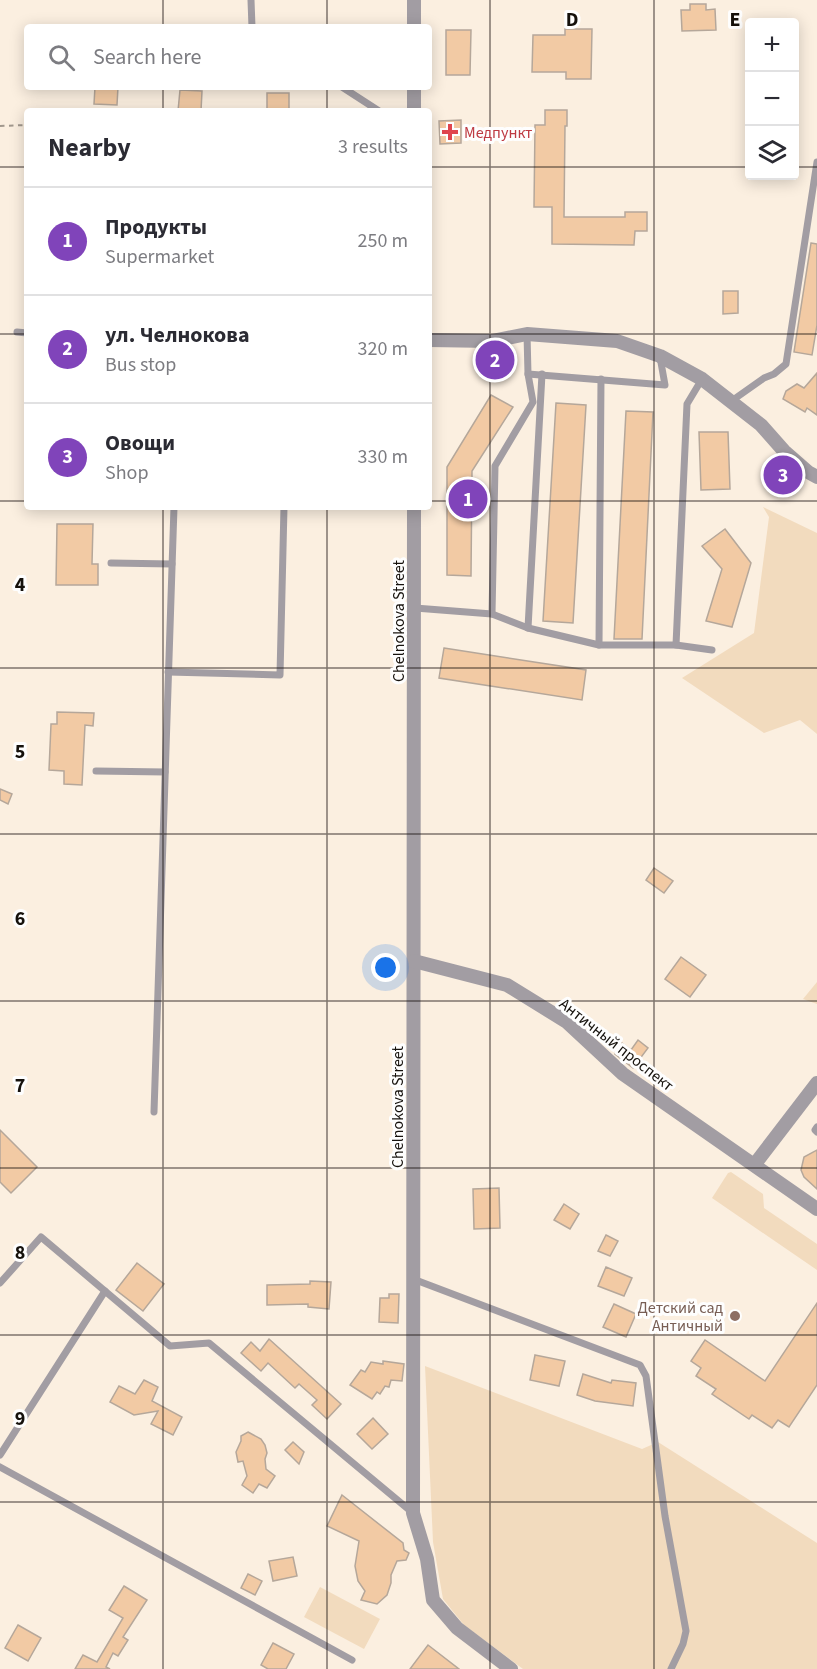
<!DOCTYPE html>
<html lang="en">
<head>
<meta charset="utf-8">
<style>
	:root { --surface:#fff; --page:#f2f2f3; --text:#2b2b33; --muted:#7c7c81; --line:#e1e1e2; --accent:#8044ba }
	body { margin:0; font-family:"Source Sans 3",sans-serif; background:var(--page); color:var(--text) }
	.controls { position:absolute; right:18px; top:18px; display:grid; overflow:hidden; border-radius:6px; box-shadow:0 3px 15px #0003 }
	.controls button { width:54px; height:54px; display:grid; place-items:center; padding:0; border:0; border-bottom:2px solid var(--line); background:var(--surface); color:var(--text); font:30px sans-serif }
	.you { position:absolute; left:386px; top:968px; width:21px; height:21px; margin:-15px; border:4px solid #fff; border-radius:50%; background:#1a73e8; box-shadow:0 0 0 9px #1a73e833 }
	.badge { display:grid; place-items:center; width:39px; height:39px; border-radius:50%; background:var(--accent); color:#fff; font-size:20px; font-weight:700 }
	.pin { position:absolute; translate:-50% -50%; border:3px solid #fff; box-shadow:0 2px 6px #0006 }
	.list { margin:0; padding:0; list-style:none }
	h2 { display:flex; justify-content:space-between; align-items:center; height:78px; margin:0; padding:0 24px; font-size:26px }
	h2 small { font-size:20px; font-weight:400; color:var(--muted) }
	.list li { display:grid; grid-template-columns:39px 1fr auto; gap:18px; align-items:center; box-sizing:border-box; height:108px; padding:0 24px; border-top:2px solid var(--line) }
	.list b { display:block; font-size:22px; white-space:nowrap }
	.list p { margin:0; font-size:20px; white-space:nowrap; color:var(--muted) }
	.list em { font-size:20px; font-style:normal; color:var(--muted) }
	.icon { flex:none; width:33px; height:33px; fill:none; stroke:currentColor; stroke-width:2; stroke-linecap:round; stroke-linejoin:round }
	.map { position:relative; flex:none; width:817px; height:1669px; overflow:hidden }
	.search { position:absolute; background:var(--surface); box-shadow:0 3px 15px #0003; left:24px; top:24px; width:408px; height:66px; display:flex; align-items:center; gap:15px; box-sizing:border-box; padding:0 21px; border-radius:6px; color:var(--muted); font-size:22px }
	.panel { position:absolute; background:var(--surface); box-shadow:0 3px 15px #0003; left:24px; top:108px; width:408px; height:402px; border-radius:6px }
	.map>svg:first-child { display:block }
</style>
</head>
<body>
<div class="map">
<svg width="817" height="1669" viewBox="0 0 817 1669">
	<rect width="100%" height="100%" fill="#fbefe0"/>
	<!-- green -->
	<g fill="#f2dbbe">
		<polygon points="763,507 817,533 817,734 800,720 764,733 682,678 754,633 769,517"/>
		<polygon points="817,982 817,1004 803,999"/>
		<polygon points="731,1172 763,1194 764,1208 817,1244 817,1270 712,1198 728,1173"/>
		<polygon points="425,1366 642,1449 658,1442 817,1543 817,1669 523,1669 464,1625 443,1599 433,1542"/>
		<polygon points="320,1587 380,1619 364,1649 304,1617"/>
	</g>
	<!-- building -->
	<g fill="#f2caa4" stroke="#b5a79a" stroke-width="1.5">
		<polygon points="690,4 706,4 706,10 715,9 716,30 682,31 681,10 690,10"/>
		<polygon points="565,29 592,29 591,79 566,79 566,72 532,72 533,35 565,35"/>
		<polygon points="446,30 471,30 470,75 446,75"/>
		<polygon points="95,87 118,87 117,105 94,104"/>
		<polygon points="180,90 202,91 201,111 178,111"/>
		<rect x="267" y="93" width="22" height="18"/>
		<polygon points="545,110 567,110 567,126 565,126 564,217 625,217 625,212 647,212 647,231 635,231 634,245 552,244 552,207 534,207 535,125 545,125"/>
		<polygon points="461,120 461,143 440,144 439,121"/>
		<polygon points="811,243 817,244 817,325 812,355 794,352"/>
		<polygon points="723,291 738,291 738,313 723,314"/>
		<polygon points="817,373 817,415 807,408 805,412 783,399 786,391 797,384 804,388"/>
		<polygon points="491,395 513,407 472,471 471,576 447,575 447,467"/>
		<polygon points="556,403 586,405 573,623 543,621"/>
		<polygon points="626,411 653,412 642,639 614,639"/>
		<polygon points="699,432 728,432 730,489 701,490"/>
		<polygon points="57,524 93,524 92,564 98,564 98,585 56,585"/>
		<polygon points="725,529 751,563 732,627 706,621 722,569 702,546"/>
		<polygon points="444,648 586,670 582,700 439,678"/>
		<polygon points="57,712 94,713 93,726 85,725 82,785 64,784 64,771 49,770 51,724 57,724"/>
		<polygon points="0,789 12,794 8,804 0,800"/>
		<polygon points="654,868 673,881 664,893 646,880"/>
		<polygon points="681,957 706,975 690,997 665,979"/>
		<polygon points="638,1040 648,1048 633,1068 615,1054 622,1043 631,1050"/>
		<polygon points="0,1130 37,1167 11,1193 0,1182"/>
		<polygon points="817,1150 817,1189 804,1177 801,1170 804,1157"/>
		<polygon points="499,1188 500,1228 474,1229 473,1189"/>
		<polygon points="564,1204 579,1214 570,1229 554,1220"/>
		<polygon points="606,1235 618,1241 610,1256 598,1251"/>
		<polygon points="137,1263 164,1284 143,1311 116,1290"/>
		<polygon points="606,1267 632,1278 624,1296 598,1286"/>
		<polygon points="310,1281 331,1282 329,1309 308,1307 308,1304 267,1305 267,1285 310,1284"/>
		<polygon points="389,1294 399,1294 398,1323 379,1322 380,1298 389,1298"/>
		<polygon points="817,1303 817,1385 789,1427 778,1420 772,1428 752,1415 749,1419 712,1394 716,1389 696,1376 701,1368 691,1361 705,1340 765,1381"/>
		<polygon points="614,1304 636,1314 626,1337 603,1327"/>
		<polygon points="269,1339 341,1404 327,1419 312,1405 317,1400 299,1384 295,1388 268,1363 261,1371 241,1353 251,1342 260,1351"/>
		<polygon points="535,1355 565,1361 559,1386 530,1380"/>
		<polygon points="383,1361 404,1364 402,1381 391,1380 389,1387 385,1386 380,1394 377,1392 372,1399 350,1385 361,1370 365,1372 371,1362 383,1364"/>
		<polygon points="583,1374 611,1383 612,1380 636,1383 633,1406 595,1401 577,1395"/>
		<polygon points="144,1380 158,1387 152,1401 182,1417 173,1435 151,1424 158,1411 134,1415 110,1402 119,1386 135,1394"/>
		<polygon points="373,1418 388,1434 372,1449 357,1434"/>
		<polygon points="248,1432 261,1439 265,1445 267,1453 265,1459 266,1469 275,1476 267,1488 259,1484 253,1493 242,1485 247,1476 243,1461 238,1462 236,1452 241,1441 241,1436"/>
		<polygon points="293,1442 304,1452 299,1464 285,1450"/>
		<polygon points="342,1495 403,1543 404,1550 409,1553 406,1560 397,1561 391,1575 391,1583 387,1595 377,1604 361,1600 365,1591 358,1581 355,1566 359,1541 327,1526"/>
		<polygon points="293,1557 297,1576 273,1581 269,1561"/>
		<polygon points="248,1574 262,1581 255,1595 241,1588"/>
		<polygon points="124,1586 147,1600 123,1637 128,1640 118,1656 113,1653 106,1667 110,1669 75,1669 83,1655 97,1662 123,1618 109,1610"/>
		<polygon points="18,1625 41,1638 28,1661 5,1648"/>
		<polygon points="273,1643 294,1654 286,1669 268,1669 261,1665"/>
		<polygon points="428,1645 459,1669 410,1669"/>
	</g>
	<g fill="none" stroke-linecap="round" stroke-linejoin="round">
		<!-- path -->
		<polyline stroke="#a1988d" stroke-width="2" stroke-dasharray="4.5 4.5" stroke-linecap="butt" points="0,126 27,125"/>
		<!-- lane -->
		<g stroke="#a29da3" stroke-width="7">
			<polyline points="251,0 252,27"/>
			<polyline points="342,87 379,111"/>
			<polyline points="17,332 27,333"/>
			<polyline points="528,374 665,385 660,357"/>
			<polyline points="730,402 764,378 774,374 786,364 817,162"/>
			<polyline points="111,563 172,564"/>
			<polyline points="415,608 492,614 495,466 533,402 528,374 527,334"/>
			<polyline points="492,614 528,628 599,645 601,379"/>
			<polyline points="528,628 542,374"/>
			<polyline points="599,645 676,645 712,650"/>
			<polyline points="676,645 687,404 702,379"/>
			<polyline points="168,672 280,675 284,507"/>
			<polyline points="96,771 165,772"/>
			<polyline points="154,1112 174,507"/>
			<polyline points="817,1127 815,1130 817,1132"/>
			<polyline points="413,1279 640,1365 646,1376 665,1516 686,1631 683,1644 671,1669"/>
			<polyline points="0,1283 41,1237 170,1346 209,1343 413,1513"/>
			<polyline points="0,1455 105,1291"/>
			<polyline points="0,1467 352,1660"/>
		</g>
		<!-- street -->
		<g stroke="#a29da3" stroke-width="14">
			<polyline points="414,27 414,0"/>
			<polyline points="414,111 414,87"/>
			<polyline points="429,340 492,341 527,334 617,341 660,356 702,379 761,425 784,451 808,472 817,477"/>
			<polyline points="414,507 413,1513 427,1559 433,1600 457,1628 511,1669"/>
			<polyline points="414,961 507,985 567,1022 623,1074 817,1209"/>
			<polyline points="755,1164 817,1083"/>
		</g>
	</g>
	<!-- grid -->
	<path fill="none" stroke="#15110c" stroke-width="1.5" stroke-opacity="0.55" d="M 163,0 L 163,27M 327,0 L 327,27M 490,0 L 490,1669M 654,0 L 654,1669M 163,87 L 163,111M 327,87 L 327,111M 0,167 L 27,167M 429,167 L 750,167M 794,167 L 817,167M 0,334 L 27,334M 429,334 L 817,334M 0,501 L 27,501M 429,501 L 817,501M 163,507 L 163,1669M 327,507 L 327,1669M 0,668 L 817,668M 0,834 L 817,834M 0,1001 L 817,1001M 0,1168 L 817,1168M 0,1335 L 817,1335M 0,1502 L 817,1502"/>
	<!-- markers -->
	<path fill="#e0444e" stroke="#fefefe" stroke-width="2" d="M447 123h6v6h6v6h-6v6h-6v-6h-6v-6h6z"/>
	<circle fill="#8d6e63" stroke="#fefefe" stroke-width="2" cx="735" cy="1316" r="6"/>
	<g text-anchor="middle" stroke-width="6" stroke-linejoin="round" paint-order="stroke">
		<!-- health labels -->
		<g font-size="16" fill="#be3a42" stroke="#fefefe" text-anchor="start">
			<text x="464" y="138">Медпункт</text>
		</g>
		<!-- street labels -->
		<g font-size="16" fill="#15110c" stroke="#fefefe">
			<text transform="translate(398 621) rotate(-90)" y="6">Chelnokova Street</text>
			<text transform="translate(617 1044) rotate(38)" y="6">Античный проспект</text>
			<text transform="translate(397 1107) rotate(-90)" y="6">Chelnokova Street</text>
		</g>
		<!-- education labels -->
		<g font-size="16" fill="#785e54" stroke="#fefefe" text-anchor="end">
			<text x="723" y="1313">Детский сад<tspan x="723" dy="18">Античный</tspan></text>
		</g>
	</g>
	<g font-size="20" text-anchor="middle" font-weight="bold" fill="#15110c" stroke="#fefefe" stroke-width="6" stroke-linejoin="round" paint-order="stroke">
		<text x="572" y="26">D</text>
		<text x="735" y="26">E</text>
		<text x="20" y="591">4</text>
		<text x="20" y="758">5</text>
		<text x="20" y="925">6</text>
		<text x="20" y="1092">7</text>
		<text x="20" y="1259">8</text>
		<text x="20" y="1425">9</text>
	</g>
</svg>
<div class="controls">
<button>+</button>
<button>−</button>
<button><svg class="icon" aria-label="layers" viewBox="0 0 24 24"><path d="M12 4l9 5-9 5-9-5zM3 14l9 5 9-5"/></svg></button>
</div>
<div class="you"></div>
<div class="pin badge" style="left:468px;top:499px">1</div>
<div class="pin badge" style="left:495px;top:360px">2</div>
<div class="pin badge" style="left:783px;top:475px">3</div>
<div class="search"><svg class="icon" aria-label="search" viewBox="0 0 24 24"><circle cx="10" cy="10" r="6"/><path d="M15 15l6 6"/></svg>Search here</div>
<section class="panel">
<h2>Nearby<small>3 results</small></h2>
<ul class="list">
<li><span class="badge">1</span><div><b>Продукты</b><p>Supermarket</p></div><em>250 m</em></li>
<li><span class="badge">2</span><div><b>ул. Челнокова</b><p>Bus stop</p></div><em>320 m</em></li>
<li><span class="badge">3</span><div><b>Овощи</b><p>Shop</p></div><em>330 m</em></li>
</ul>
</section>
</div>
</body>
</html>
